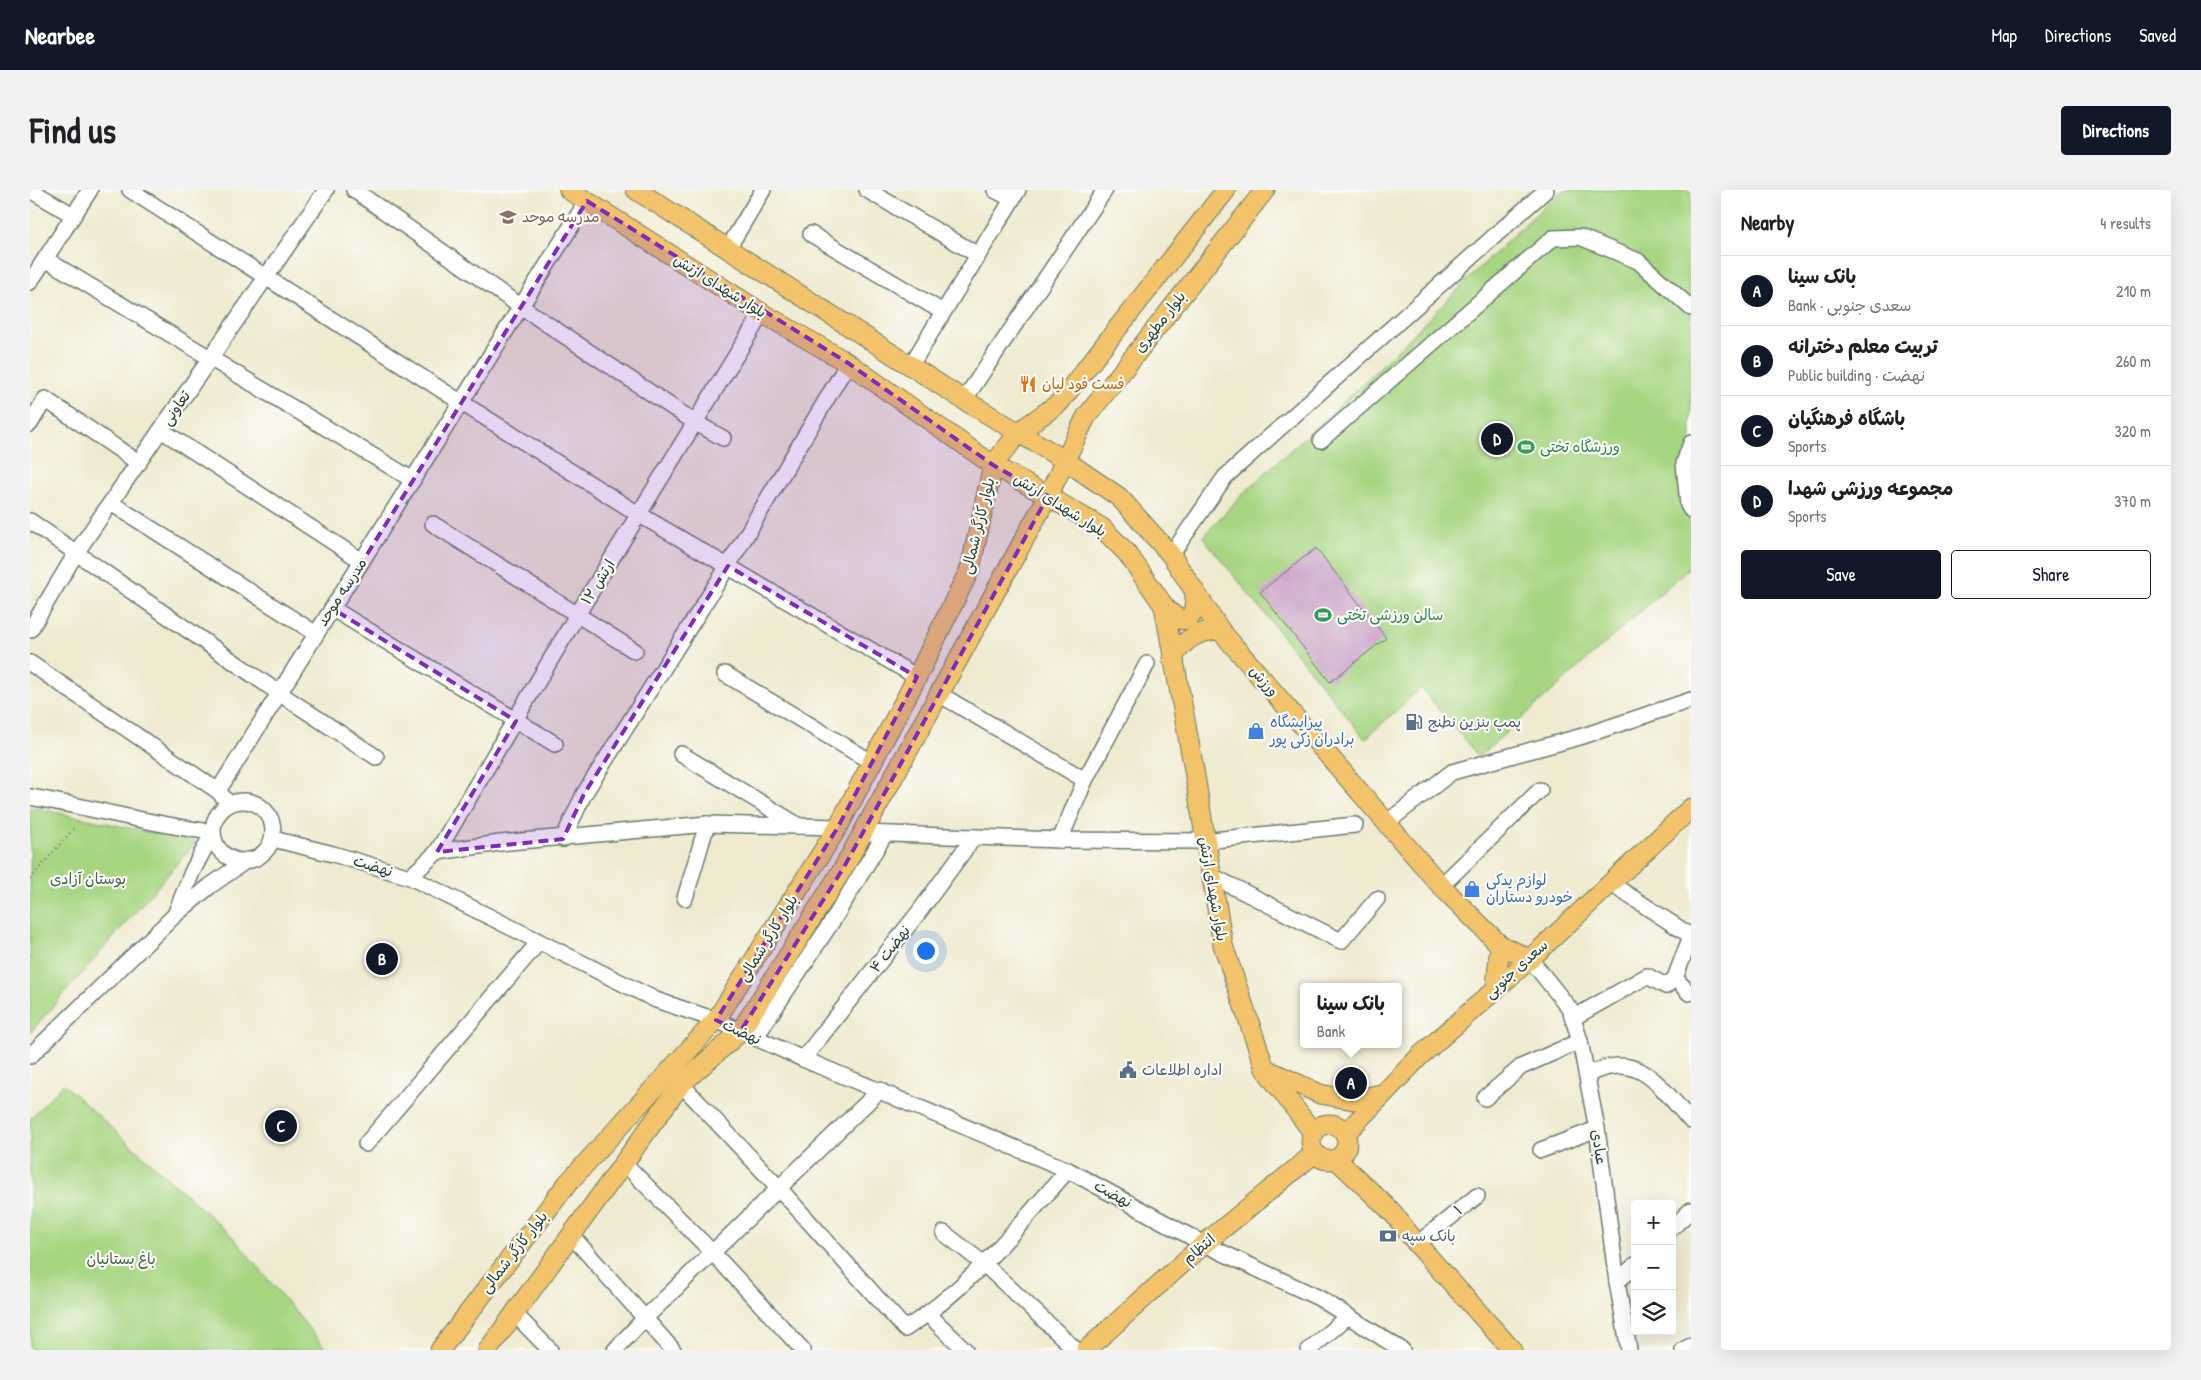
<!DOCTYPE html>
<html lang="en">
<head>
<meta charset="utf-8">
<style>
	:root { --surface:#fff; --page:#f2f2f2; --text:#202124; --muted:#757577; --line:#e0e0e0; --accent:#111827 }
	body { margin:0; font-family:"Patrick Hand","Playpen Sans Arabic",sans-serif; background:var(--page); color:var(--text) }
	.controls { position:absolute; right:15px; bottom:15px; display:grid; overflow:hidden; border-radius:5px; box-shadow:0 5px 20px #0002 }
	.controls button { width:45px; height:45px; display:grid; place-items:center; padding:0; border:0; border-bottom:1px solid var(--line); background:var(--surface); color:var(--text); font:25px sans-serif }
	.you { position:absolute; left:895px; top:760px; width:18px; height:18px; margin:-12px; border:4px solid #fff; border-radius:50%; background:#1a73e8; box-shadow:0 0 0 8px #1a73e833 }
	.badge { display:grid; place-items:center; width:32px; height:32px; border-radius:50%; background:var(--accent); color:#fff; font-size:16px; font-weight:700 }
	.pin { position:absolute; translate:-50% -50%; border:2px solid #fff; box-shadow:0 1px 5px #0006 }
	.popup { position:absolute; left:1270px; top:793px; width:102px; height:65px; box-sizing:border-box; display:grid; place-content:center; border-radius:5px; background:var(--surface); filter:drop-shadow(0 1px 4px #0005); font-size:16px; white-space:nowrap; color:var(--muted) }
	.popup b { font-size:19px; color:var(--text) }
	.popup::after { content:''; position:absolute; left:50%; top:100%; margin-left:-10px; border:10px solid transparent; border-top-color:var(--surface) }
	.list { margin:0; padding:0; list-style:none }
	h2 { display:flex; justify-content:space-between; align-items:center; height:65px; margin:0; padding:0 20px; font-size:21px }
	h2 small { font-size:16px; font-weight:400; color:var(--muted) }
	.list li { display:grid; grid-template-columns:32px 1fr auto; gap:15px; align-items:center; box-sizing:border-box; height:70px; padding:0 20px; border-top:1px solid var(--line) }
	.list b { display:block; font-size:19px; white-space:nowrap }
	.list p { margin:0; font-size:16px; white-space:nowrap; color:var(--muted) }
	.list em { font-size:16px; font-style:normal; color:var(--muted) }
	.actions { display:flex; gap:10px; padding:15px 20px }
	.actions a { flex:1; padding:11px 0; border:1px solid var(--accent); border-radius:5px; text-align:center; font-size:18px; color:var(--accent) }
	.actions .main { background:var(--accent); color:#fff }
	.icon { flex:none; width:28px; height:28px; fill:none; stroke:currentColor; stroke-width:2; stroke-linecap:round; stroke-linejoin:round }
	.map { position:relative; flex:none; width:1661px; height:1160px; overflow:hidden; border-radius:5px }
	header { display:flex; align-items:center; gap:30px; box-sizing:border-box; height:70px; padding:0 25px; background:var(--accent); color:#fff }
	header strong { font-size:24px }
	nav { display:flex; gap:28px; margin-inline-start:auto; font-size:18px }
	.intro { display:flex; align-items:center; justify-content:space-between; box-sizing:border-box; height:120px; padding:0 30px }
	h1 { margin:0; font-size:35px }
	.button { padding:12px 22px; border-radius:5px; background:var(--accent); color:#fff; font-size:18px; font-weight:700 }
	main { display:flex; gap:30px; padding:0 30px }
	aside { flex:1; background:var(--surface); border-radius:5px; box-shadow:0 5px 20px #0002 }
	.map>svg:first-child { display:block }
</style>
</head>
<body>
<header>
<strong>Nearbee</strong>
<nav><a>Map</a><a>Directions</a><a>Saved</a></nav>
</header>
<div class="intro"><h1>Find us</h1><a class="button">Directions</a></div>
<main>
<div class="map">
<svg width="1661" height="1160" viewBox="0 0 1661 1160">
	<rect width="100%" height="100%" fill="#fdfcf7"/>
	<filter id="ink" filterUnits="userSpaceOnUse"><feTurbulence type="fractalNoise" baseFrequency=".02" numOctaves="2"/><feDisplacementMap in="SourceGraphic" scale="10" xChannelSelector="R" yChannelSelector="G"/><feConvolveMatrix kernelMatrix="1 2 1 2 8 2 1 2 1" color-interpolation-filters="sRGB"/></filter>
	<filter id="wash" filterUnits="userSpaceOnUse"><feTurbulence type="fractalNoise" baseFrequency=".0096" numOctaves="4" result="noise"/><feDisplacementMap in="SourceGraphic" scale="20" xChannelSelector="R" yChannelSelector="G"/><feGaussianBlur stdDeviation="1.12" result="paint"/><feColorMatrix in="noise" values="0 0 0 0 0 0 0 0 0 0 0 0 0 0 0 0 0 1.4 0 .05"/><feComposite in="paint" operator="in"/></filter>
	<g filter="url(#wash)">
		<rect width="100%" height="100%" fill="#efead0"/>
		<!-- green -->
		<g fill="#a7d582" stroke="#63895b">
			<path d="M 1533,0 L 1661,0 L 1661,376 L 1449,567 L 1391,498 L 1335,549 L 1173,347 C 1219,293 1275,249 1326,200 C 1396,134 1460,63 1533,0 Z"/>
			<polygon points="0,617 166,652 0,843"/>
			<polygon points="33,894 202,1046 297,1160 0,1160 0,929"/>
		</g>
		<g id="blocks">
			<!-- building -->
			<polygon fill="#c9a3c7" points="1286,358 1356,448 1300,492 1230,402"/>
		</g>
	</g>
	<g filter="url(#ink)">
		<use href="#blocks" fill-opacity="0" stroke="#687a6b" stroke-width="1"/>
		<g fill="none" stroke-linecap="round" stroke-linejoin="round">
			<!-- minor casing -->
			<g stroke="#687a6b" stroke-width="18">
				<g id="minor">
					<polyline points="0,0 43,25"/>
					<polyline points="100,0 432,213 610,325 887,487"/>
					<polyline points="324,0 490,116 666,233 693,248"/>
					<polyline points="837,0 948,65"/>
					<polyline points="965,0 982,9"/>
					<polyline points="781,44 913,122"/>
					<polyline points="697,60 733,0"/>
					<polyline points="15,69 383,290"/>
					<polyline points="0,92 60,0"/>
					<polyline points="881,175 988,0"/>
					<polyline points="934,210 1075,0"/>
					<polyline points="0,234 15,209 109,273"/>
					<polyline points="131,240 332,371"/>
					<polyline points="1291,250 1523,48 1550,47 1608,71 1661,118"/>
					<polyline points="1661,253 1654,273 1658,315 1661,320"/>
					<polyline points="81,313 285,443"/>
					<polyline points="0,331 249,503 346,567"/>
					<polyline points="403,334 605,461"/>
					<polyline points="1141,365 1195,287 1516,0"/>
					<polyline points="303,419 525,554"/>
					<polyline points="0,440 46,363 296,0"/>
					<polyline points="0,473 188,601"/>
					<polyline points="695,484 843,573"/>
					<polyline points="909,504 1055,590"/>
					<polyline points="651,564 769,636"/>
					<path d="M 0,607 C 61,617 122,635 183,642 L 162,682 L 145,725 L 180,696 L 217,670"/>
					<circle cx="213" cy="641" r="30"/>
					<polyline points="199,614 188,601 557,11"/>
					<polyline points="1356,633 1422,582 1553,546 1661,510"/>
					<polyline points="833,643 1030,650 1174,651 1325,635"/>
					<polyline points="243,649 303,664 380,687 626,810 686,830 773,869 1038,980 1174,1054 1289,1108 1372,1160"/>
					<polyline points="533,649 554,604 698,376 818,173"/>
					<polyline points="1030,650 1055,590 1117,474"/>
					<polyline points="407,662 547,425 732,123"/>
					<polyline points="1180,685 1311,751 1347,709"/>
					<polyline points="380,687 407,662 470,653 677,634 808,637"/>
					<polyline points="1411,696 1510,600"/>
					<polyline points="655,708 677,634"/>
					<polyline points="1500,769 1540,819 1550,851 1567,939 1587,1092 1599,1160"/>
					<polyline points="1645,788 1659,803"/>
					<polyline points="1543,828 1617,786 1636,796 1645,788 1661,746 1580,693"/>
					<polyline points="725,848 803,730 855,644"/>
					<polyline points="0,866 145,725"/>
					<polyline points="773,869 889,722 944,647"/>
					<path d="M 1557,885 C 1609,858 1629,896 1661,931"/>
					<path d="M 651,894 L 748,997 L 875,1139 C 940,1098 988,1036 1038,980"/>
					<polyline points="1455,908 1491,877 1550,851"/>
					<polyline points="336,954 509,752"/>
					<polyline points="1511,960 1567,939"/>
					<polyline points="593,972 682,1062 773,1160"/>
					<polyline points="1642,1038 1661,1020"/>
					<polyline points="914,1043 954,1074 1046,1160"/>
					<polyline points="542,1046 643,1160"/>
					<polyline points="1387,1054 1447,1006"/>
					<polyline points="1587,1092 1605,1075"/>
					<polyline points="484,1123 520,1160"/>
					<polyline points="898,1124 935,1160"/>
					<polyline points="585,1160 614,1129 850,900"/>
					<polyline points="1279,1160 1318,1126"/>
					<polyline points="1653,1160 1661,1156"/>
				</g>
			</g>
			<!-- major casing -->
			<g stroke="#687a6b" stroke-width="21">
				<g id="major">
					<polyline points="539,0 732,123 818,173 963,275 1071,337 1097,363 1134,416 1163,574 1193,755 1235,879 1284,944"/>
					<polyline points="606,0 934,210 1036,271 1089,307 1141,365 1190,440 1411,696 1470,755 1500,769"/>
					<path d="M 1134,416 C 1154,439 1166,432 1165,403"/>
					<path d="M 1142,469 C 1154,449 1167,441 1190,440"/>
					<polyline points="1466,797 1470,755"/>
					<polyline points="1236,879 1290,904 1323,910 1351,904"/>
					<circle cx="1299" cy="952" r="18"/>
					<polyline points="1315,944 1390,866 1500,769 1661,618"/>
					<polyline points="1306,969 1362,1022 1387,1054 1482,1160"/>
					<polyline points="410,1160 537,994 686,830 808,637 887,487 940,379 963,275 990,241 1029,213 1196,0"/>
					<polyline points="458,1160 651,894 710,842 814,677 1018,306 1056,227 1235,0"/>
					<polyline points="1056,1160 1174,1054 1285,963"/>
				</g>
			</g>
			<!-- path -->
			<polyline stroke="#687a6b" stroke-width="2.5" stroke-dasharray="1 4" stroke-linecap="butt" points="0,689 44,638"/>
			<!-- minor -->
			<use href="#minor" stroke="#fff" stroke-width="15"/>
			<!-- major -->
			<use href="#major" stroke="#f2c36a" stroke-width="19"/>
		</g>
	</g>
	<!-- marked area -->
	<path fill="#7b2cbf" fill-opacity="0.2" stroke="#7b2cbf" stroke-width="4" stroke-dasharray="10 6" stroke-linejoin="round" d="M 557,11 L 818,173 L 963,275 L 1018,306 L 814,677 L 710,842 L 686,830 L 808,637 L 887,487 L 698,376 L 554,604 L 533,649 L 407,662 L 486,531 L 303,419 Z"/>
	<!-- icons -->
	<defs>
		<g id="school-bare" transform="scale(1.35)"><path d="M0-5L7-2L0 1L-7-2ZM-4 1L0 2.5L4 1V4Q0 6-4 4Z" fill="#8d6e63" stroke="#fdfcf7" stroke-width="2.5" paint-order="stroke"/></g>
		<g id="restaurant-bare" transform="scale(1.35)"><path d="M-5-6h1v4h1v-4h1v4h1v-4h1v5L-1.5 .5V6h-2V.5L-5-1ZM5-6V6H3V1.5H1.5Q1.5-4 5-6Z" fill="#e8710a" stroke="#fdfcf7" stroke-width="2.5" paint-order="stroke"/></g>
		<g id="stadium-bare" transform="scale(1.35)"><path d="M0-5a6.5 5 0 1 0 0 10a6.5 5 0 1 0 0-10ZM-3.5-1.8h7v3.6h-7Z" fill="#2e9e5b" stroke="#fdfcf7" stroke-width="2.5" paint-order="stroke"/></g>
		<g id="fuel-bare" transform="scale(1.35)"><path d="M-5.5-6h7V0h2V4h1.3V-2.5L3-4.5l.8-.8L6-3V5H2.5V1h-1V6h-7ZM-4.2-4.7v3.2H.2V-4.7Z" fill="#5c6f8a" stroke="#fdfcf7" stroke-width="2.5" paint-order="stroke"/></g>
		<g id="shop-bare" transform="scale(1.35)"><path d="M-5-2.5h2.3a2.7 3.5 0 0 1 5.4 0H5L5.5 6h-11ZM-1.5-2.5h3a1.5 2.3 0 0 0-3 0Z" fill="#3f7fe0" stroke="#fdfcf7" stroke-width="2.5" paint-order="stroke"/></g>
		<g id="civic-bare" transform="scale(1.35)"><path d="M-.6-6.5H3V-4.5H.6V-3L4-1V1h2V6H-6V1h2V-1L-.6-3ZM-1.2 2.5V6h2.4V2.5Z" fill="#5c6f8a" stroke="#fdfcf7" stroke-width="2.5" paint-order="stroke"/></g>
		<g id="bank-bare" transform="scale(1.35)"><path d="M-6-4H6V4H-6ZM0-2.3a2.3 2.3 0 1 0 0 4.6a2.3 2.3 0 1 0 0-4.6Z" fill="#5c6f8a" stroke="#fdfcf7" stroke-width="2.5" paint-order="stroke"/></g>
	</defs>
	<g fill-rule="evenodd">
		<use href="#school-bare" x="478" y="27"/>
		<use href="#restaurant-bare" x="998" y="194"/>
		<use href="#stadium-bare" x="1496" y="257"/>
		<use href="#stadium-bare" x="1293" y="425"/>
		<use href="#fuel-bare" x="1384" y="532"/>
		<use href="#shop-bare" x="1226" y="541"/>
		<use href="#shop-bare" x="1442" y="699"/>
		<use href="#civic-bare" x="1098" y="880"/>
		<use href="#bank-bare" x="1358" y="1046"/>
	</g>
	<g text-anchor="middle" stroke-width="4.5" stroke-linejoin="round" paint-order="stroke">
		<!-- education labels -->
		<g font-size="15" fill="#785e54" stroke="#fdfcf7" text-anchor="start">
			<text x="492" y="32">مدرسه موحد</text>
		</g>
		<!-- street labels -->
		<g font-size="15" fill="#1f3d34" stroke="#fdfcf7">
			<text transform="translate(690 96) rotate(32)" y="5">بلوار شهدای ارتش</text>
			<text transform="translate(1130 132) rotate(-52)" y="5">بلوار مطهری</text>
			<text transform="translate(146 218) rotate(-55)" y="5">تعاونی</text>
			<text transform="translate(1030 315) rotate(32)" y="5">بلوار شهدای ارتش</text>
			<text transform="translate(948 336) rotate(-76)" y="5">بلوار کارگر شمالی</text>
			<text transform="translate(568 392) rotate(-58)" y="5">ارتش ۱۲</text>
			<text transform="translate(312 402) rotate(-57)" y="5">مدرسه موحد</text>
			<text transform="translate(1234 491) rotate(49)" y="5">ورزش</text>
			<text transform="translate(343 676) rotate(17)" y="5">نهضت</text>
			<text transform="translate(1183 699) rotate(80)" y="5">بلوار شهدای ارتش</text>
			<text transform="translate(738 748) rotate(-58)" y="5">بلوار کارگر شمالی</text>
			<text transform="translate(860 759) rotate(-52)" y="5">نهضت ۴</text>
			<text transform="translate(1486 779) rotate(-42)" y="5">سعدی جنوبی</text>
			<text transform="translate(712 842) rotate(25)" y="5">نهضت</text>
			<text transform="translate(1569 957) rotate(82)" y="5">عبادی</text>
			<text transform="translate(1083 1004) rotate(29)" y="5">نهضت</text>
			<text transform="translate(1428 1020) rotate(-39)" y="5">۱</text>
			<text transform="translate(1169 1059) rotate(-41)" y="5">انتظام</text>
			<text transform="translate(484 1062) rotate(-52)" y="5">بلوار کارگر شمالی</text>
		</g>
		<!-- food labels -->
		<g font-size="15" fill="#c56008" stroke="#fdfcf7" text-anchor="start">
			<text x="1012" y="199">فست فود لیان</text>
		</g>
		<!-- leisure labels -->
		<g font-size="15" fill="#27864d" stroke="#fdfcf7" text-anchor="start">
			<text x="1510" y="262">ورزشگاه تختی</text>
			<text x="1307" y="430">سالن ورزشی تختی</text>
		</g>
		<!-- shop labels -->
		<g font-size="15" fill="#366cbe" stroke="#fdfcf7" text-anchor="start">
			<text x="1240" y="537">پیرایشگاه<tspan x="1240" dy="17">برادران زکی پور</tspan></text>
			<text x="1456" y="695">لوازم یدکی<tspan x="1456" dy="17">خودرو دستاران</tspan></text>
		</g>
		<!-- service labels -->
		<g font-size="15" fill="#4e5e75" stroke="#fdfcf7" text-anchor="start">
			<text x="1398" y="537">پمپ بنزین نطنج</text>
			<text x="1112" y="885">اداره اطلاعات</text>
			<text x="1372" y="1051">بانک سپه</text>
		</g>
		<!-- park labels -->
		<g font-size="15" fill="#416348" stroke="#fdfcf7">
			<text x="58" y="694">بوستان آزادی</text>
			<text x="91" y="1074">باغ بستانیان</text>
		</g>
	</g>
</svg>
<div class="controls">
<button>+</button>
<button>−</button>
<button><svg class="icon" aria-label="layers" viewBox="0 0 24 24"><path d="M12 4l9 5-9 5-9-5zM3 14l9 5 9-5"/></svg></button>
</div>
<div class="you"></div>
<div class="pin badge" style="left:1321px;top:893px">A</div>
<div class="popup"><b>بانک سینا</b>Bank</div>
<div class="pin badge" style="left:352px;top:769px">B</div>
<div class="pin badge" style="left:251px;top:936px">C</div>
<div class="pin badge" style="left:1467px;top:249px">D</div>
</div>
<aside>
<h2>Nearby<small>4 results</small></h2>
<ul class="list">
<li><span class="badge">A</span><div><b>بانک سینا</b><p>Bank · سعدی جنوبی</p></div><em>210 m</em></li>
<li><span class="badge">B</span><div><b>تربیت معلم دخترانه</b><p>Public building · نهضت</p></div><em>260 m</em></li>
<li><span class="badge">C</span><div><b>باشگاه فرهنگیان</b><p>Sports</p></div><em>320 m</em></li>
<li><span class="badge">D</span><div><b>مجموعه ورزشی شهدا</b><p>Sports</p></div><em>370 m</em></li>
</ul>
<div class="actions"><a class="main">Save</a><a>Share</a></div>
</aside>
</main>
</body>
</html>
